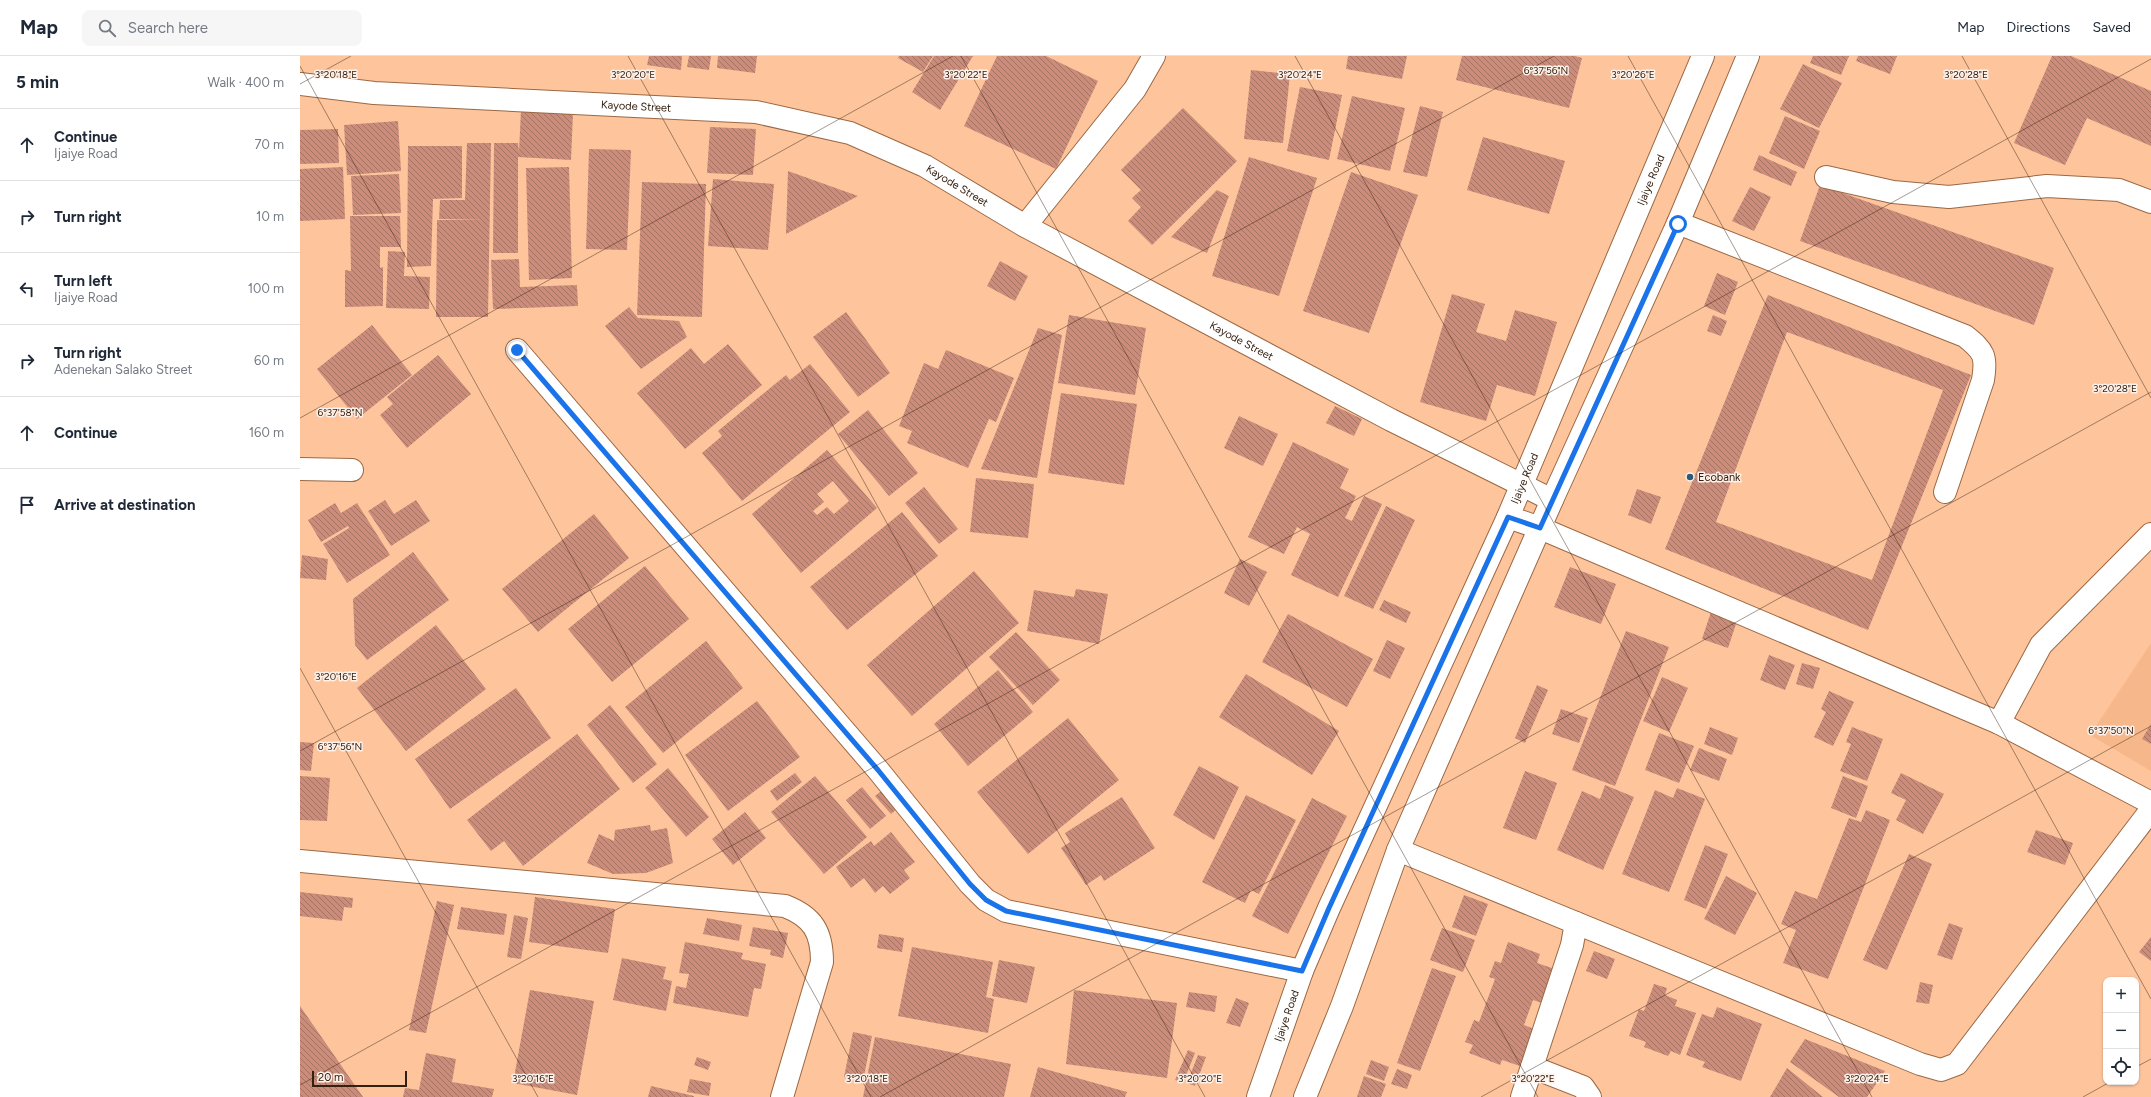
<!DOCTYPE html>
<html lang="en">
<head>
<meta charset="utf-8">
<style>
	:root { --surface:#fff; --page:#f6f6f7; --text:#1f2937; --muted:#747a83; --line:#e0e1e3 }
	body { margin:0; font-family:Figtree,sans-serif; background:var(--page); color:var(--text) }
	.controls { position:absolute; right:12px; bottom:12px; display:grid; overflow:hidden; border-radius:8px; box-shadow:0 1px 3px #0004 }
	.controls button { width:36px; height:36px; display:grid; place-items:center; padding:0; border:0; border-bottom:1px solid var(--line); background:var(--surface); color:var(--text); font:20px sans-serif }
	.scale { position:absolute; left:12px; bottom:10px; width:95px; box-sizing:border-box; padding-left:4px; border:2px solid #342010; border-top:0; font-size:11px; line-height:14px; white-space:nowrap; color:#342010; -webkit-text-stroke:3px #fdf1e9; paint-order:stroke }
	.stop { position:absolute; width:12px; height:12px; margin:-9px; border:3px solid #1a73e8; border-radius:50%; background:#fff }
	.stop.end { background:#1a73e8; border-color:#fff; box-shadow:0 1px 4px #0008 }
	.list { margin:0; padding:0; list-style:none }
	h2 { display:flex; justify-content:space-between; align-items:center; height:52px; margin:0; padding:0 16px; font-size:17px }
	h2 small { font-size:13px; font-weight:400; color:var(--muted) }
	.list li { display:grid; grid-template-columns:26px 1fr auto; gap:12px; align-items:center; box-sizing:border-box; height:72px; padding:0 16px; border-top:1px solid var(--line) }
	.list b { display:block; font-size:15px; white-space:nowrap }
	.list p { margin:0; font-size:13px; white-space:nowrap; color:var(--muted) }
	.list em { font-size:13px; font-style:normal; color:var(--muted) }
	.icon { flex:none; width:22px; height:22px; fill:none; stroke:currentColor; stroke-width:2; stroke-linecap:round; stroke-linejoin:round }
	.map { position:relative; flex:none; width:1851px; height:1041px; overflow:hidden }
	header { display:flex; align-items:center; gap:24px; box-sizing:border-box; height:56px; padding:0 20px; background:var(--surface); border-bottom:1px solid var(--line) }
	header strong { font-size:19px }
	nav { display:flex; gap:22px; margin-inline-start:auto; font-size:14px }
	.search { width:280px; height:36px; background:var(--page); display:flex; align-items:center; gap:10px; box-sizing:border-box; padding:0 14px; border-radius:8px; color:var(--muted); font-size:15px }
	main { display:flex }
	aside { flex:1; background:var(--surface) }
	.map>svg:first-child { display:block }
</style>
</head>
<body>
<header>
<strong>Map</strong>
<div class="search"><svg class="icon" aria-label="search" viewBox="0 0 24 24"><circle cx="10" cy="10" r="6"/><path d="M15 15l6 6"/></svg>Search here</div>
<nav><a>Map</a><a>Directions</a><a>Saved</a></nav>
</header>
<main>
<aside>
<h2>5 min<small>Walk · 400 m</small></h2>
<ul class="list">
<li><svg class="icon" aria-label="ahead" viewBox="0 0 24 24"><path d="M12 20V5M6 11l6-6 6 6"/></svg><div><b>Continue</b><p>Ijaiye Road</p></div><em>70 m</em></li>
<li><svg class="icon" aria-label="right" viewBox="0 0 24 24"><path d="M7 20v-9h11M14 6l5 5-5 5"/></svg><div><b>Turn right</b></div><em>10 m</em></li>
<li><svg class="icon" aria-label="left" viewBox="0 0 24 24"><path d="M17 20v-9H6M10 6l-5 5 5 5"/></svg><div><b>Turn left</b><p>Ijaiye Road</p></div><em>100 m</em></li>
<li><svg class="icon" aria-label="right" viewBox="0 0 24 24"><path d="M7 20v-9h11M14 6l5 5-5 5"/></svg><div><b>Turn right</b><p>Adenekan Salako Street</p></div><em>60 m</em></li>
<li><svg class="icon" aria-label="ahead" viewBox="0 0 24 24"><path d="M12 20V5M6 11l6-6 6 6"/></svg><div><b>Continue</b></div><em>160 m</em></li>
<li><svg class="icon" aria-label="arrive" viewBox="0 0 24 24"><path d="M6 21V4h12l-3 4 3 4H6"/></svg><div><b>Arrive at destination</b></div></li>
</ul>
</aside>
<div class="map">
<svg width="1851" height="1041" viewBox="0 0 1851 1041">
	<defs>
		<pattern id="building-back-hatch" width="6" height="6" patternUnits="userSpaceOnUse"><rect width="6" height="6" fill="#cc8c7a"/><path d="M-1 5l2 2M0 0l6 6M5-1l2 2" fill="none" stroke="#a67263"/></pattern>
	</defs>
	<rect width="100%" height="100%" fill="#fec59d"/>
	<!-- built -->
	<polygon fill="#f6b88b" points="1851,587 1851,715 1790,679"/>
	<!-- building -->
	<g fill="url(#building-back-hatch)" fill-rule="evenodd">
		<polygon points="349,0 382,0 381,14 347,9"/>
		<polygon points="389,0 411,0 409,14 387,11"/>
		<polygon points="418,0 457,0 455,17 417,12"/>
		<polygon points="599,0 633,0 623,16 598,2"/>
		<polygon points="634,0 673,0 640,54 612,36"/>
		<polygon points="697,0 746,0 798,25 756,113 664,70"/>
		<polygon points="1048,0 1107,0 1102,23 1046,13"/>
		<polygon points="1162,0 1275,0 1282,2 1269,52 1156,24"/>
		<polygon points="1513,0 1549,0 1541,19 1510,7"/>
		<polygon points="1558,0 1597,0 1590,18 1556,5"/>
		<polygon points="1752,0 1771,0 1851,35 1851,90 1787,62 1765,109 1714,87"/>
		<polygon points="1503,8 1542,27 1519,72 1480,53"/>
		<polygon points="951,14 990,18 983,87 944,83"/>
		<polygon points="1000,31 1042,39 1029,104 987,95"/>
		<polygon points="1052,40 1105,52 1090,115 1037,103"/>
		<polygon points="1120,50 1143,56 1127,121 1103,116"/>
		<polygon points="883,52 937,105 852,189 828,165 841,151 832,142 841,134 821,114"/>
		<polygon points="221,54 273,57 271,104 218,101 218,197 193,197 194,87 218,87 219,96"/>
		<polygon points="1485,60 1520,75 1504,113 1469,97"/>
		<polygon points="98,65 101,115 47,119 44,69"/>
		<polygon points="410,71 456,73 453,119 407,117"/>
		<polygon points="38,73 39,107 0,108 0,74"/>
		<polygon points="1183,81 1265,105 1249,158 1167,134"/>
		<polygon points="167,87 191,87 188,261 136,261 137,164 184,164 139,163 140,144 165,144"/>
		<polygon points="108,90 162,90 162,142 133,143 131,210 107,211"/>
		<polygon points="289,93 331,94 327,194 286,193"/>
		<polygon points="1459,99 1497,116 1491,130 1453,114"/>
		<polygon points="949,101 1017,122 979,240 912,220"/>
		<polygon points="43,111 45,163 0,165 0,113"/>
		<polygon points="269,111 272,222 229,224 226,112"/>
		<polygon points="488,115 558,140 486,178"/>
		<polygon points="1051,116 1118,139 1069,277 1003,255"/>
		<polygon points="99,118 101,157 53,159 51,120"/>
		<polygon points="413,123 474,128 468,194 408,190"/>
		<polygon points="342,126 406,128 402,261 337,259"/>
		<polygon points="1520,129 1754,212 1734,269 1500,185"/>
		<polygon points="1450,131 1471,141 1454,175 1432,165"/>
		<polygon points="917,134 929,140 907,197 871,181"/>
		<polygon points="50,160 100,160 101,191 80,191 80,212 83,211 83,250 45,251 45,214 51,215"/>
		<polygon points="88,195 105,196 104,220 130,221 129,253 86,252"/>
		<polygon points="219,203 220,231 277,229 278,250 193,253 191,204"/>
		<polygon points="700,205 728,220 715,245 687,230"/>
		<polygon points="1417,217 1438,226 1425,259 1404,250"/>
		<polygon points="1152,238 1185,248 1176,276 1206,285 1215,254 1257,266 1235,340 1197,329 1186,365 1120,346"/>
		<path d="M 1468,239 L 1671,319 L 1568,574 L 1365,493 ZM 1487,276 L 1643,334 L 1572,524 L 1416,466 Z"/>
		<polygon points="329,251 338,262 379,265 387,281 341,313 305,270"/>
		<polygon points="546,256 590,317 558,341 513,281"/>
		<polygon points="769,259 846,272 835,339 758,327"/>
		<polygon points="1413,259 1427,265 1421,280 1407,275"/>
		<polygon points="72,269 112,319 57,363 17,313"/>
		<polygon points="738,272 762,279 737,422 681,413"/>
		<polygon points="428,288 462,329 385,393 337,337 391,292 404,308"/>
		<polygon points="646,294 714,322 696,366 689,363 668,412 607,387 612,375 599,370 624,307 638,313"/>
		<polygon points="138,299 171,338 107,392 80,359 93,348 87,341"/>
		<polygon points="510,308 550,356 442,445 402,397 422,380 418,375 486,319 490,324"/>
		<polygon points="761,337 837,348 824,429 748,417"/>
		<polygon points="1035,350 1062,363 1054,380 1026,367"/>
		<polygon points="568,354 618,417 589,440 538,378"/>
		<polygon points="939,360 978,378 963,410 924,392"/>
		<polygon points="993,386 1049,413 1040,432 1056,440 1045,462 1052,465 1064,440 1082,448 1038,541 991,519 1010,478 997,471 984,498 948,481"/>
		<path d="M 527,394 L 577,452 L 501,517 L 452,458 ZM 533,425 L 549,445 L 534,458 L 527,451 L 517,459 L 513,455 L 524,446 L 517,438 Z"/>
		<polygon points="676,422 734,428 728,482 670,476"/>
		<polygon points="624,431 658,473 639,488 605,447"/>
		<polygon points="1337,433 1361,441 1351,468 1328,459"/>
		<polygon points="85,444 94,458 116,444 130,465 91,490 68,455"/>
		<polygon points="35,447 41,457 57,447 90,499 47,527 23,488 49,472 48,470 21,486 8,464"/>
		<polygon points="1086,450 1115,464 1073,553 1044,540"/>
		<polygon points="602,456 638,500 547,574 510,531"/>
		<polygon points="294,458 329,502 238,576 202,533"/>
		<polygon points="113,496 149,544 67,604 55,589 53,543"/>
		<polygon points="2,499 28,503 26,524 0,522"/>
		<polygon points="940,503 967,516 949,550 924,537"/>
		<polygon points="345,510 389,563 312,626 268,573"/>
		<polygon points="1270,511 1316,528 1301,568 1254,551"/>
		<polygon points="674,515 719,567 612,660 567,609"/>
		<polygon points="776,533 808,538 799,588 727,575 734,534 774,541"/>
		<polygon points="1084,544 1111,556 1106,567 1079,554"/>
		<polygon points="1411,556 1437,565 1428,592 1402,583"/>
		<polygon points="988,558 1073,603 1047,651 962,606"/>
		<polygon points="136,569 186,633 106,695 57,632"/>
		<polygon points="1326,575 1369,591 1315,730 1272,714"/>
		<polygon points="716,576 760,624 733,649 689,601"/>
		<polygon points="1087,584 1105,592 1090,623 1073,615"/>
		<polygon points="406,585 443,632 363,697 325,651"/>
		<polygon points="1469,599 1495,609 1485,634 1460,624"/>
		<polygon points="1502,607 1520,612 1513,633 1496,628"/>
		<polygon points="698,614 733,656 668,710 634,668"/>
		<polygon points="946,618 1039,675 1012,719 919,661"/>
		<polygon points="1362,621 1388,632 1369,676 1343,665"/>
		<polygon points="1237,629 1248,634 1225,687 1215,682"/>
		<polygon points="216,632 251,682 150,753 115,703"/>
		<polygon points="1529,635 1554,646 1533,690 1514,681 1526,656 1521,653"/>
		<polygon points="457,645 500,701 428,755 385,699"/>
		<polygon points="310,649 357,708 333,727 287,669"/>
		<polygon points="1261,653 1288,662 1279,687 1252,678"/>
		<polygon points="768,662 819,724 728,798 677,736"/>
		<polygon points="1851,668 1851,688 1842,683"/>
		<polygon points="1410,671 1438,682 1432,699 1404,688"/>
		<polygon points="1552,671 1583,683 1567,725 1540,715 1551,688 1546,686"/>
		<polygon points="1359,677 1394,690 1379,727 1345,714"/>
		<polygon points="277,678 320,733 223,810 204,785 191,795 167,764"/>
		<polygon points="0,686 14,687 11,715 0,714"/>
		<polygon points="1399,692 1427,703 1419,725 1390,714"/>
		<polygon points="899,710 939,731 914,784 873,759"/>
		<polygon points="368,712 409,761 386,781 345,732"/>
		<polygon points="1225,715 1257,727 1236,784 1203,772"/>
		<polygon points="495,717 502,726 477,745 470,735"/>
		<polygon points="1601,717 1644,738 1623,778 1596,764 1606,744 1591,737"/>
		<polygon points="0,720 30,722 27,765 0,764"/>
		<polygon points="515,720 567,781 524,818 471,756"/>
		<polygon points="1543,720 1568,730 1556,762 1531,752"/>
		<polygon points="1305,729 1334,741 1303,814 1257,794 1282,735 1300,743"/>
		<polygon points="562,731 586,760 570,773 546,744"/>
		<polygon points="585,732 601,749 591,758 575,740"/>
		<polygon points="1377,732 1405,743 1369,836 1322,818 1355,734 1373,742"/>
		<polygon points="946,739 996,764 959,838 951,834 945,847 902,826"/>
		<polygon points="822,741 855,792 804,825 801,819 786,829 761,792 770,786 765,777"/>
		<polygon points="1012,742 1047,760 988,878 952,860"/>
		<polygon points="1566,754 1590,764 1528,923 1483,907 1496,874 1481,868 1495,835 1517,843 1549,762 1561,766"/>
		<polygon points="445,756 466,782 433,809 412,783"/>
		<polygon points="350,769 351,775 367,772 373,807 346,817 313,818 287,807 299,778 314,785 315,774"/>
		<polygon points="1736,774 1773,787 1765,809 1727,796"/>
		<polygon points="591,776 615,806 604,814 610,822 590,838 583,830 575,837 564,822 551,832 536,811 571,785 574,790"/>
		<polygon points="1405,789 1428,798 1406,853 1384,844"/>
		<polygon points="1609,798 1632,808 1587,914 1563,904"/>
		<polygon points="1426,820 1457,837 1435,879 1404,863"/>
		<polygon points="0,836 53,842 52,852 44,851 42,865 0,860"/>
		<polygon points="1164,839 1188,848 1176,880 1152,871"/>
		<polygon points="235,841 315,853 308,897 229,886"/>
		<polygon points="137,845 154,849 126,977 109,974"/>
		<polygon points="161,851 207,858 204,879 157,873"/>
		<polygon points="214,859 228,862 221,903 207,901"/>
		<polygon points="407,862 442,869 439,885 403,878"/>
		<polygon points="1649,867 1663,872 1652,904 1637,899"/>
		<polygon points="453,871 488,877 483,902 470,899 471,894 449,890"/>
		<polygon points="1142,872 1175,884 1163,916 1130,904"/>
		<polygon points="579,878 604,882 602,896 577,892"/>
		<polygon points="1851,881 1851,905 1839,896"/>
		<polygon points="385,886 443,897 441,903 466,908 461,933 454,932 448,961 373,947 376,930 386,932 389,918 379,917"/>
		<polygon points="1208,886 1240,898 1237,907 1255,913 1242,947 1233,944 1224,969 1234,973 1220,1010 1202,1004 1200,1009 1169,997 1173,989 1165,986 1174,964 1179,966 1195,923 1189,921 1195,905 1201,907"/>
		<polygon points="612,891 693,906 686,941 694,943 688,977 598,960"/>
		<polygon points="1294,895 1315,903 1307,923 1286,915"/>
		<polygon points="322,902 366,911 363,923 372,925 366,955 313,944"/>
		<polygon points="699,904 735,911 727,947 692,940"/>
		<polygon points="1132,912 1156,920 1120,1015 1097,1007"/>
		<polygon points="1620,926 1633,929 1629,948 1616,946"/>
		<polygon points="1354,928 1367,932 1365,939 1377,944 1375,950 1396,957 1380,999 1371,995 1368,1000 1344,991 1346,986 1329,980 1339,953 1344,955"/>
		<polygon points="230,934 294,945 277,1039 213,1027"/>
		<polygon points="774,934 877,947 867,1022 766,1008"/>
		<polygon points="889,936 917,940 915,956 886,951"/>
		<polygon points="936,942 949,947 940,971 926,967"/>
		<polygon points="0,950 63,1041 0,1041"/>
		<polygon points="1417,951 1462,968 1441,1025 1402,1011 1405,1006 1386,999 1402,958 1413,962"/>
		<polygon points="553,976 572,980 563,1025 544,1021"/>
		<polygon points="575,981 711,1008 704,1041 563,1041"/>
		<polygon points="1505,983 1585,1015 1567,1041 1539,1041 1490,1006"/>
		<polygon points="888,994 895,997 883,1027 875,1024"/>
		<polygon points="126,997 156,1003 152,1026 194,1033 192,1041 103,1041 105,1032 119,1034"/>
		<polygon points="898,999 906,1001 895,1030 887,1027"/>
		<polygon points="397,1001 411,1006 408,1014 394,1009"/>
		<polygon points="1071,1004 1089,1011 1084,1025 1066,1018"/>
		<polygon points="738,1011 827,1036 825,1041 730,1041"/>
		<polygon points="1487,1012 1523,1041 1470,1041"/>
		<polygon points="1097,1013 1112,1019 1107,1033 1091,1028"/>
		<polygon points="1064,1020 1086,1028 1081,1041 1057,1041"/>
		<polygon points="390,1023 411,1027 409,1040 387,1036"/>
		<polygon points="351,1030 394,1040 394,1041 348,1041"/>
	</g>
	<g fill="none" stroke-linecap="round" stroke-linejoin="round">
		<!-- minor casing -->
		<g stroke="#9b6843" stroke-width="24">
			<g id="minor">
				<path id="s1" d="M 0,28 L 74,37 L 456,56 L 550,77 L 625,110 L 725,170 L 1091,364 L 1252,444"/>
				<polyline points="1526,121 1593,136 1649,141 1747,130 1819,134 1851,146"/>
				<path d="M 1378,167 L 1665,280 C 1684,295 1687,300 1683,324 L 1645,436"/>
				<polyline points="725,170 835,33 854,0"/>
				<polyline points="217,294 578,714 670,828 686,844 706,855 1002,915"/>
				<polyline points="0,413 52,414"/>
				<polyline points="1208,461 1240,472 1699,667 1851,747"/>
				<polyline points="1699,667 1741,589 1851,478"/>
				<polyline points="1098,794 1620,1008 1641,1014 1657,1008 1851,754"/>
				<path d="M 0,805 L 485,850 C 513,861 522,876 522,906 L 482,1041"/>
				<polyline points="1232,1011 1283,1031 1290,1041"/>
				<polyline points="1222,1041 1272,889 1276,867"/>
			</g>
		</g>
		<!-- major casing -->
		<g stroke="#9b6843" stroke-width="24">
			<g id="major">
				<path id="s2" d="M 958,1041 L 1002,915 L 1029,852 L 1208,461 L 1403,0"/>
				<polyline points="1005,1041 1042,950 1098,794 1252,444 1378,167 1448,0"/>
			</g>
		</g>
		<!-- minor -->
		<use href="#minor" stroke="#fff" stroke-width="22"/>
		<!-- major -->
		<use href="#major" stroke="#fff" stroke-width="22"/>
	</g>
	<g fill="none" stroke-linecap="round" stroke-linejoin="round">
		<!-- route -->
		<polyline stroke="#1a73e8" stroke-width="5" points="217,294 578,714 670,828 686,844 706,855 1002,915 1029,852 1208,461 1240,472 1378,168"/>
	</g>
	<!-- ticks -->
	<path fill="none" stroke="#342010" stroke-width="1" stroke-opacity="0.45" d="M 328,0 L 905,1041M 661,0 L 1238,1041M 995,0 L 1572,1041M 1328,0 L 1851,943M 1662,0 L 1851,342M 0,10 L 571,1041M 0,28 L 51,0M 0,362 L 653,0M 0,612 L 238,1041M 0,695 L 1254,0M 1836,1011 L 1851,1003M 0,1029 L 1851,3M 580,1041 L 1851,336M 1181,1041 L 1851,670M 1783,1041 L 1810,1026"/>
	<!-- markers -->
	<circle fill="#295c79" stroke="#fdf1e9" stroke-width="1.5" cx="1390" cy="421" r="4"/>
	<g text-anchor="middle" stroke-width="3" stroke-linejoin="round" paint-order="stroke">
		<!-- street labels -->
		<g font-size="11" fill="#342010" stroke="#fdf1e9">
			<text dy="4" stroke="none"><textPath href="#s1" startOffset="337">Kayode Street</textPath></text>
			<text dy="4" stroke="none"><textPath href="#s2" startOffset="998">Ijaiye Road</textPath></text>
			<text dy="4" stroke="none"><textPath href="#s1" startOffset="673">Kayode Street</textPath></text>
			<text dy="4" stroke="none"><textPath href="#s1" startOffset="997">Kayode Street</textPath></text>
			<text dy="4" stroke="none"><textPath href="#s2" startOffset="674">Ijaiye Road</textPath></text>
			<text dy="4" stroke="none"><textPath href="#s2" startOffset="86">Ijaiye Road</textPath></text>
		</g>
		<!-- poi labels -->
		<g font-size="11" fill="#342010" stroke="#fdf1e9" text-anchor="start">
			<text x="1398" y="425">Ecobank</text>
		</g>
	</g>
	<g font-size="10" text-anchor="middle" fill="#342010" stroke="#fdf1e9" stroke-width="3" stroke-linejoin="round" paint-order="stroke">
		<text x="1246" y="18">6°37'56"N</text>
		<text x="333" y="22">3°20'20"E</text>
		<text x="666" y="22">3°20'22"E</text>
		<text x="1000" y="22">3°20'24"E</text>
		<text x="1333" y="22">3°20'26"E</text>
		<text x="1666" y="22">3°20'28"E</text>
		<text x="36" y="22">3°20'18"E</text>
		<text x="1815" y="336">3°20'28"E</text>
		<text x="40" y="360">6°37'58"N</text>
		<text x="36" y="624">3°20'16"E</text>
		<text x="1811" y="678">6°37'50"N</text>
		<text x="40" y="694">6°37'56"N</text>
		<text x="233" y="1026">3°20'16"E</text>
		<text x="567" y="1026">3°20'18"E</text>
		<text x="900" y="1026">3°20'20"E</text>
		<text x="1233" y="1026">3°20'22"E</text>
		<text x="1567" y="1026">3°20'24"E</text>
	</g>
</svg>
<div class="controls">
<button>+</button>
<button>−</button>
<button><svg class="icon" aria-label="locate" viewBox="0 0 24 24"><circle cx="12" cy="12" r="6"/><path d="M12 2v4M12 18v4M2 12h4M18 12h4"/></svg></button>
</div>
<div class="scale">20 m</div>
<div class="stop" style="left:1378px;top:168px"></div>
<div class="stop end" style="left:217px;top:294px"></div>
</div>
</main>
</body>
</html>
